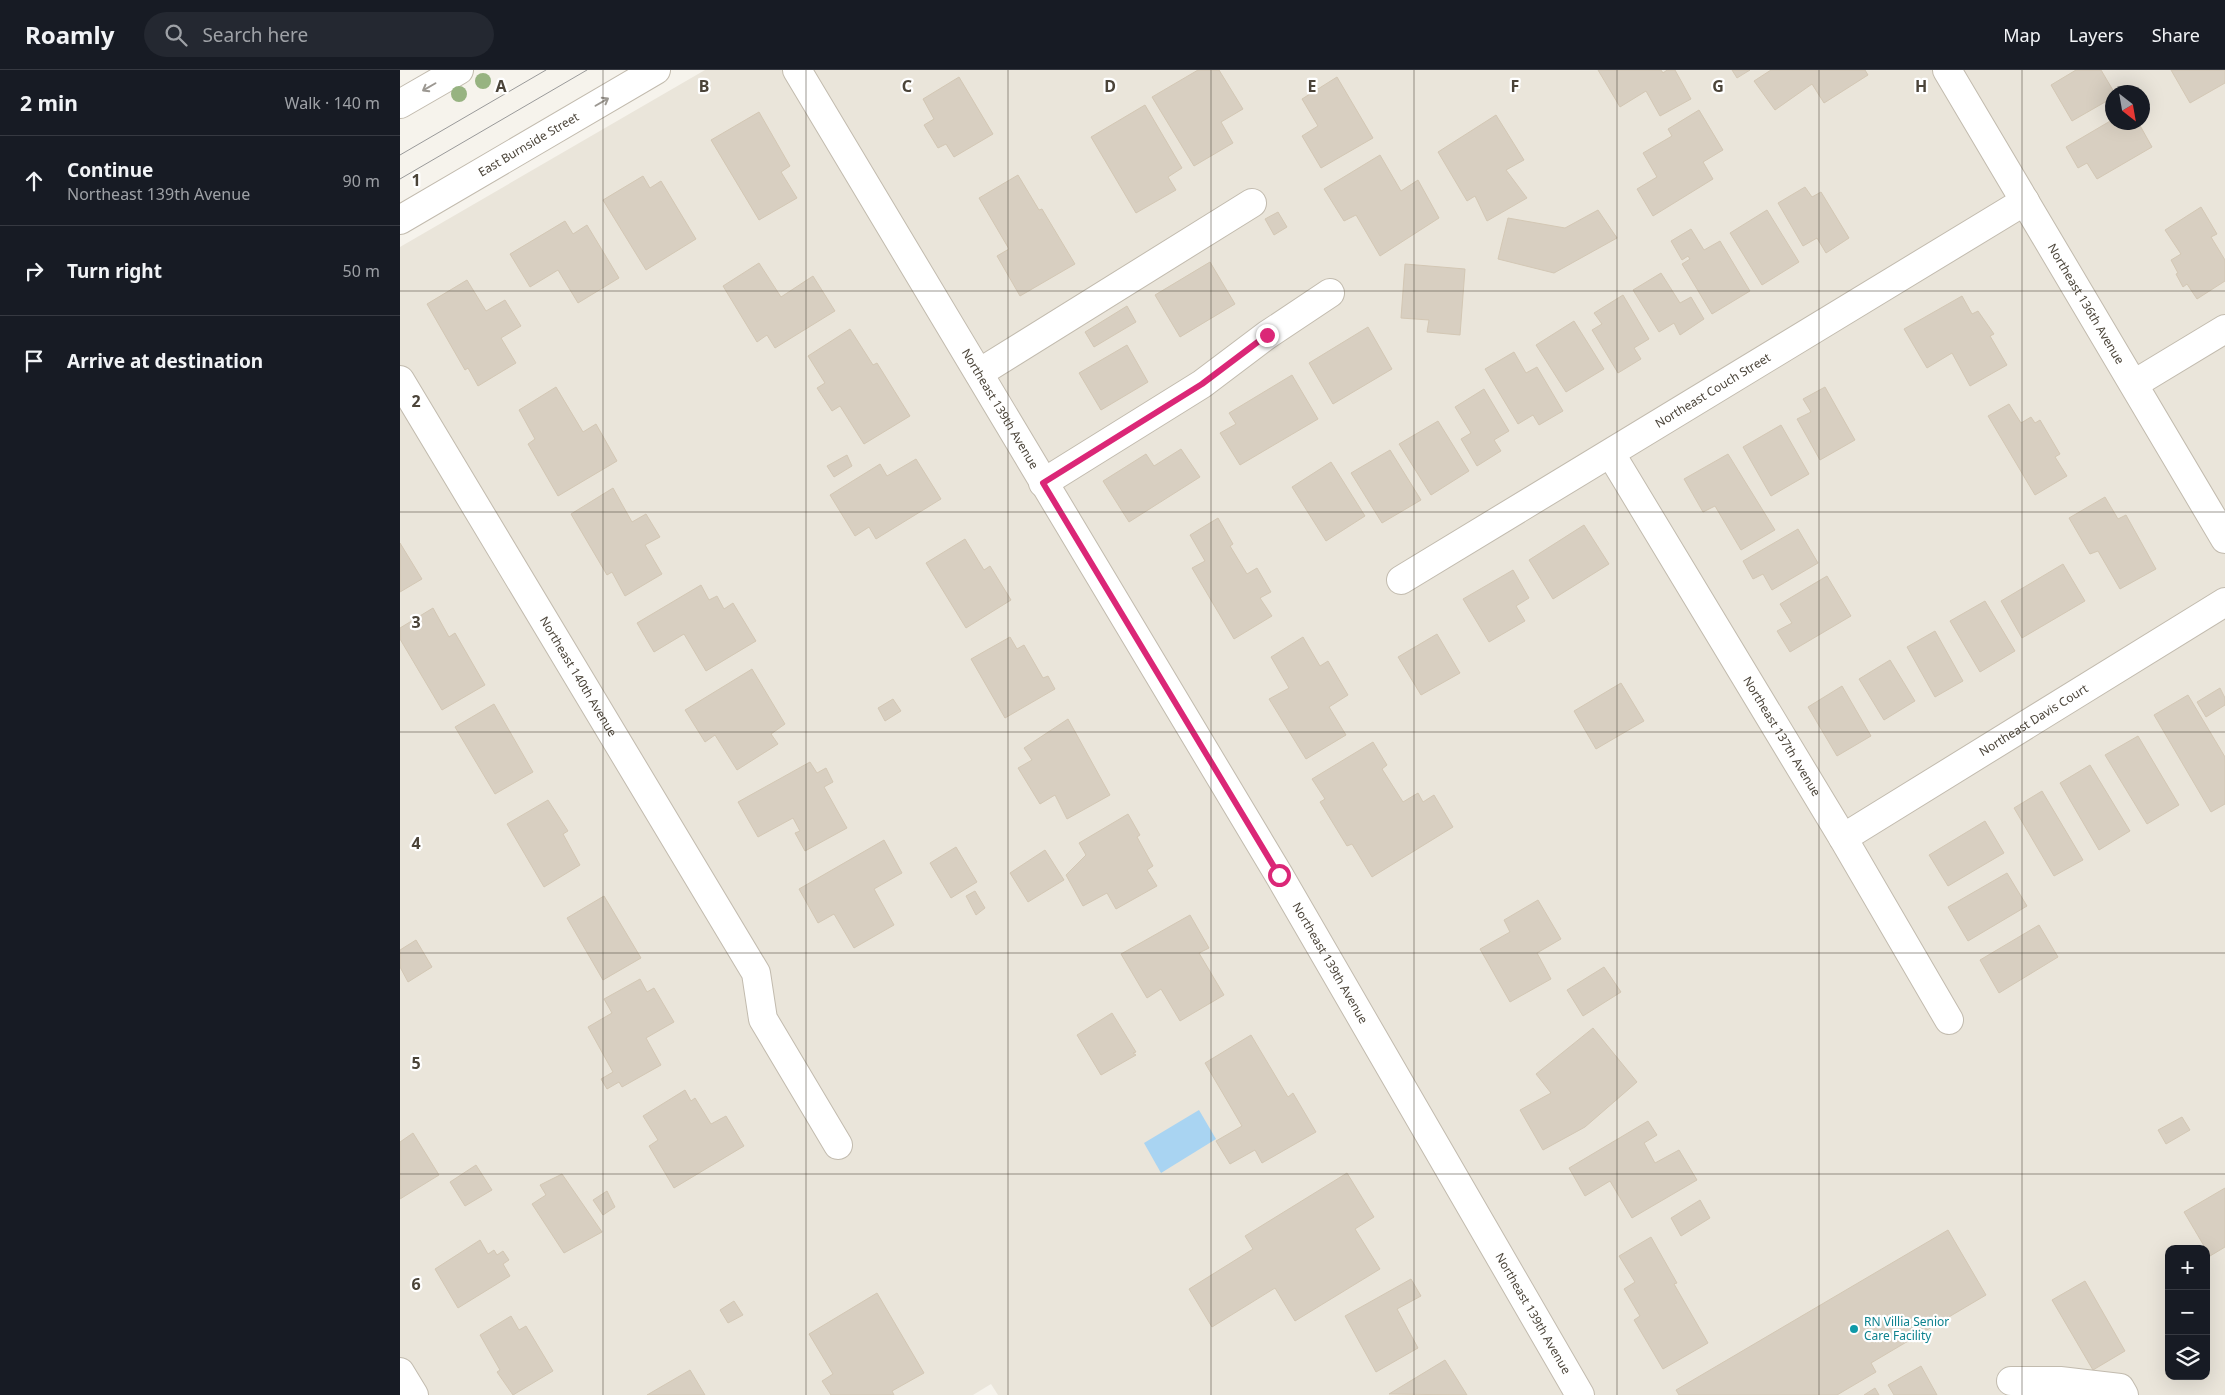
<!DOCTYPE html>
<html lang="en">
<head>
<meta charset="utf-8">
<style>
	:root { --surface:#171b24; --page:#242831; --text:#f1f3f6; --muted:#9ea1a6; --line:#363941 }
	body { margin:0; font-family:"Noto Sans",sans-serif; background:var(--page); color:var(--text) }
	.controls { position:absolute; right:15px; bottom:15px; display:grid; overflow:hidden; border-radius:10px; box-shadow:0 5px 20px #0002 }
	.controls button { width:45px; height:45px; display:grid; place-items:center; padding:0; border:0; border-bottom:1px solid var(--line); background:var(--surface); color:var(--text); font:25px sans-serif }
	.compass { position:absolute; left:1705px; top:15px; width:45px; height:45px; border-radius:50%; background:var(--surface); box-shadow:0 5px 20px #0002; rotate:149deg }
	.stop { position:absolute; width:15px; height:15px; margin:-11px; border:4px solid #db2777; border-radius:50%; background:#fff }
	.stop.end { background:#db2777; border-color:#fff; box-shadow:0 1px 5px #0008 }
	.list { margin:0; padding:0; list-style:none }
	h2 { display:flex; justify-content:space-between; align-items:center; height:65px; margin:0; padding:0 20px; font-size:21px }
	h2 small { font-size:16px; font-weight:400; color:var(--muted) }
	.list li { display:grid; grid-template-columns:32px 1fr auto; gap:15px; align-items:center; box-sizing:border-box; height:90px; padding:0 20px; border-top:1px solid var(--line) }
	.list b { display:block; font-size:19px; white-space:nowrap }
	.list p { margin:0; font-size:16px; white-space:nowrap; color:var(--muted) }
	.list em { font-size:16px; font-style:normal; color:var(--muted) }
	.icon { flex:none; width:28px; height:28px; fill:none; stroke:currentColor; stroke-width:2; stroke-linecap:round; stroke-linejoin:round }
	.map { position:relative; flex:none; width:1825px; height:1325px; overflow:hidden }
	header { display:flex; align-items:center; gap:30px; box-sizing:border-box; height:70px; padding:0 25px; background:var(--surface); border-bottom:1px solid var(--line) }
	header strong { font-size:24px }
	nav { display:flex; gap:28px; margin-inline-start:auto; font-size:18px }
	.search { width:350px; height:45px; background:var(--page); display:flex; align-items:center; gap:12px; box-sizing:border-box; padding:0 18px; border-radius:28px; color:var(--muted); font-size:19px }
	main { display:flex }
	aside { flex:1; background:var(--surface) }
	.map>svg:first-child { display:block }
</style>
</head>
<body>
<header>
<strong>Roamly</strong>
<div class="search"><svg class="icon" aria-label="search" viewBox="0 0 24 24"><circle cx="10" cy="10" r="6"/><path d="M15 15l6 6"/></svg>Search here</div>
<nav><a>Map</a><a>Layers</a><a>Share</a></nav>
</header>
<main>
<aside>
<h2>2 min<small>Walk · 140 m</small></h2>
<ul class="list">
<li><svg class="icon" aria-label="ahead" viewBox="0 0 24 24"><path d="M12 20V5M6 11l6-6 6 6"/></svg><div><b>Continue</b><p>Northeast 139th Avenue</p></div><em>90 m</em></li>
<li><svg class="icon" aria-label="right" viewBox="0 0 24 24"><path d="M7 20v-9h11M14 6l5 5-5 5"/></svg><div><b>Turn right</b></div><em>50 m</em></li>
<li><svg class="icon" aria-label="arrive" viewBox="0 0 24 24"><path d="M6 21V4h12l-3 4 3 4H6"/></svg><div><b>Arrive at destination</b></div></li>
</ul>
</aside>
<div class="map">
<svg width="1825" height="1325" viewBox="0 0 1825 1325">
	<rect width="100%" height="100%" fill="#f6f3ec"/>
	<!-- residential -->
	<path fill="#eae5da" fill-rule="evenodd" d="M 305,0 L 1825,0 L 1825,1325 L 598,1325 L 591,1314 L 573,1325 L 0,1325 L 0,177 ZM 1712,22 L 1742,22 L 1742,52 L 1712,52 ZM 1769,1179 L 1806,1179 L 1806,1306 L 1769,1306 Z"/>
	<!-- water -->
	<polygon fill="#a9d4f2" points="799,1040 816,1069 761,1103 744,1073"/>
	<!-- building -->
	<g fill="#d8cfc1" stroke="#d3c7b4">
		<polygon points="798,0 819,0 843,39 821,52 833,73 794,96 752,27"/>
		<polygon points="1198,0 1261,0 1263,3 1267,0 1275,0 1291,29 1260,46 1246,21 1220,37"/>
		<polygon points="1332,0 1350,0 1337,8"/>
		<polygon points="1371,0 1465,0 1468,5 1424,33 1412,14 1375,40 1354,11"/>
		<polygon points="1676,0 1701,0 1714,22 1712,28 1672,51 1651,15"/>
		<polygon points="1771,0 1825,0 1825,13 1790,33"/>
		<polygon points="559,7 593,64 554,87 546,74 538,78 524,55 534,49 523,29"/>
		<polygon points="937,7 973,68 921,98 902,66 918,56 902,29"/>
		<polygon points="745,35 782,98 768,107 776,120 736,143 691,67"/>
		<polygon points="1299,40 1323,80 1303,92 1313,109 1253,146 1237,119 1257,107 1243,83 1272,66 1268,59"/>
		<polygon points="359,42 390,96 381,102 397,128 359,150 311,70"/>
		<polygon points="1096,45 1124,90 1106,100 1127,128 1087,151 1075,126 1067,131 1038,82"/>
		<polygon points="1712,50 1712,52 1738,52 1752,77 1697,109 1687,93 1678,98 1666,77"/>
		<polygon points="980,85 1001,121 1018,110 1039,148 980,186 956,145 944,151 924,119"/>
		<polygon points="618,105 639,140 642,139 675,194 620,226 597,186 609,179 579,128"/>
		<polygon points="243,106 250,118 261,111 296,169 246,200 203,130"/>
		<polygon points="1405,117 1412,127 1421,122 1449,168 1426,183 1417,168 1403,176 1378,133"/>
		<polygon points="1801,137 1817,164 1811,167 1825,190 1825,211 1797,229 1787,214 1783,217 1776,204 1778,203 1771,190 1781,184 1765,160"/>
		<polygon points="1198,140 1217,168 1154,203 1098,189 1108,148 1165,158"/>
		<polygon points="1367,140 1399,192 1362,215 1330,163"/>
		<polygon points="878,142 887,157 874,165 865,149"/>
		<polygon points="165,151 173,164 187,155 219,208 178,233 158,200 130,217 110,184"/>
		<polygon points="1291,159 1304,180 1320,171 1350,221 1312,244 1282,194 1290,189 1288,186 1282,190 1271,171"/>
		<polygon points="810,192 835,234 780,267 755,225"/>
		<polygon points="359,193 381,227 413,206 435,241 375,278 367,265 357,272 323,216"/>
		<polygon points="1005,194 1065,199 1060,265 1027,262 1029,250 1001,248"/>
		<polygon points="1261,203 1280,233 1291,227 1304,249 1280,265 1274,253 1259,262 1233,220"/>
		<polygon points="67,210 86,241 105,230 121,256 101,268 116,293 78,316 68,298 65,300 27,234"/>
		<polygon points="1223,225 1249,269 1234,278 1241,289 1218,303 1192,260 1202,254 1194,243"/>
		<polygon points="1562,226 1572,244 1578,241 1594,264 1590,266 1607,295 1570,316 1552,283 1527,298 1504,259"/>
		<polygon points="727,236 736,252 694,277 685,262"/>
		<polygon points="1174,251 1204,299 1166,322 1136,275"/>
		<polygon points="968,257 992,299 933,334 909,293"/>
		<polygon points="450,259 473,295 477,293 510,346 464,374 440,336 432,341 417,318 425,313 408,286"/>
		<polygon points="727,275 748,312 701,340 679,303"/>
		<polygon points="1114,282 1126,303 1137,297 1163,341 1139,355 1133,345 1118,354 1085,299"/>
		<polygon points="892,305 918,349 840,395 820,363 836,354 829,343"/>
		<polygon points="156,317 183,362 196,354 217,391 158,426 128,374 135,369 119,340"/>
		<polygon points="1425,317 1455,370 1420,390 1397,349 1411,342 1403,329"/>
		<polygon points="1084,319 1109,361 1094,370 1101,381 1077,396 1061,369 1071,363 1055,337"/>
		<polygon points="1609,334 1621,353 1631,347 1635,353 1640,350 1660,384 1655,387 1667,406 1635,425 1588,346"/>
		<polygon points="1038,351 1069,401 1031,425 999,374"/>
		<polygon points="1381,355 1409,404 1371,426 1343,377"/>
		<polygon points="781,379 800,407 729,452 703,411 746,384 754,396"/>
		<polygon points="990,380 1021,430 982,453 951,403"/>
		<polygon points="1328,384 1375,460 1341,480 1315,436 1303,442 1284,409"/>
		<polygon points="447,385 452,396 434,407 427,396"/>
		<polygon points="516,389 541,429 476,469 469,457 455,466 430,425 480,394 487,406"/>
		<polygon points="931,392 965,446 926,471 892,417"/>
		<polygon points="213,418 232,452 246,444 260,467 245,475 262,504 225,526 212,502 207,505 171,444"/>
		<polygon points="1705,427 1718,449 1726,445 1756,499 1720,519 1698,481 1690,484 1669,448"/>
		<polygon points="818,448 833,474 830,476 847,504 857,498 871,522 860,528 872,546 834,569 792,498 805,491 790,465"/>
		<polygon points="1184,455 1209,494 1153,529 1129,490"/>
		<polygon points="1398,459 1418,493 1372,520 1363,504 1353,509 1343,491"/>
		<polygon points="565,469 584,500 590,496 611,530 566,558 526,493"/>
		<polygon points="0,473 22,509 0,522"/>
		<polygon points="1663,494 1685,531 1622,568 1601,531"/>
		<polygon points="1113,500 1129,528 1116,536 1125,551 1089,572 1063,529"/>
		<polygon points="1427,506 1451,546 1390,582 1377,561 1392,553 1380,534"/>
		<polygon points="301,515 309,530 317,526 324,539 333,533 356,571 306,601 284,564 254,582 237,553"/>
		<polygon points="1585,531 1615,581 1580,602 1550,551"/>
		<polygon points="33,538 49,567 55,563 85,615 42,640 0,569 0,558"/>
		<polygon points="1535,561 1563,611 1535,627 1507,577"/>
		<polygon points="1037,564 1060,603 1021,625 998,587"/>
		<polygon points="610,567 617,579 624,575 643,608 648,606 655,619 605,648 571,589"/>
		<polygon points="903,567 920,596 928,591 948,625 929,637 946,665 906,689 869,629 889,618 871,587"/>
		<polygon points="1490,590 1515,631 1484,650 1459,609"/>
		<polygon points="352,599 385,654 371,664 378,674 337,700 315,665 305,672 285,640"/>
		<polygon points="1221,613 1244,651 1196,679 1174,641"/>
		<polygon points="1442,616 1471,666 1437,686 1408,637"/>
		<polygon points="1820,618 1825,628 1825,635 1806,647 1797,632"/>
		<polygon points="1788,625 1825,687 1825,734 1811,742 1754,645"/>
		<polygon points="493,629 501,641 485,651 478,638"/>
		<polygon points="94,634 133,702 95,724 55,657"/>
		<polygon points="668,649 710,725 667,749 655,725 640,734 618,698 632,690 624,678"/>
		<polygon points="1738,666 1779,735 1747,754 1705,685"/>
		<polygon points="973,672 987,695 982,699 1003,732 1018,723 1023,732 1034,725 1053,757 972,807 952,774 947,776 920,732 925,729 912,709"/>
		<polygon points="410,692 417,703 426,698 433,712 424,717 447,758 405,781 395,763 400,761 393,748 358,767 338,732"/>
		<polygon points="1690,695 1730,761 1699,780 1660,713"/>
		<polygon points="1642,721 1683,790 1654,806 1614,738"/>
		<polygon points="148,730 168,761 163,764 180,795 144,817 107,754"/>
		<polygon points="728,744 740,765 737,767 753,796 747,800 757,816 716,839 707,823 683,836 666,805 686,785 679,773"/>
		<polygon points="1585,751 1604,783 1548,816 1529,785"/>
		<polygon points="484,770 502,803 474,819 494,855 454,878 434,844 418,853 399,819"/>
		<polygon points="556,777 577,812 551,828 530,793"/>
		<polygon points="645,780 664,810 628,832 610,803"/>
		<polygon points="1607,803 1627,836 1568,871 1548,837"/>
		<polygon points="575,821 585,838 576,845 566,826"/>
		<polygon points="204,826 241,888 203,910 167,848"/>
		<polygon points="1138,830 1161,869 1137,883 1151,909 1110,932 1080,879 1110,862 1104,850"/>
		<polygon points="790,845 809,878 799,883 824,925 780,951 761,919 747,928 721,884"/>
		<polygon points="1639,855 1658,887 1599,923 1580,890"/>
		<polygon points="16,870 32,897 8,912 0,897 0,880"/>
		<polygon points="1204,897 1221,922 1183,946 1167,920"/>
		<polygon points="240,909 247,922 254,918 274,952 246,968 261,995 222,1017 219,1012 207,1019 201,1009 213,1002 188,957 212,943 204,929"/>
		<polygon points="712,943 736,982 733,983 736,985 701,1005 677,965"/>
		<polygon points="1193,958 1237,1012 1185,1057 1143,1080 1120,1040 1151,1023 1136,1004"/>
		<polygon points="851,965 888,1027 893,1023 916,1062 862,1093 855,1080 830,1094 816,1071 842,1056 805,993"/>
		<polygon points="285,1020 291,1031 295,1028 311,1054 326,1046 344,1076 274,1118 249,1076 258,1070 243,1046"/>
		<polygon points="1782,1047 1790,1060 1766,1074 1758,1060"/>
		<polygon points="1248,1051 1257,1065 1244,1073 1255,1093 1279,1080 1297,1110 1232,1148 1210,1111 1185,1126 1169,1098"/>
		<polygon points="13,1063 39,1105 0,1129 0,1072"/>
		<polygon points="76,1095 92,1120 65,1136 50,1112"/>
		<polygon points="947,1103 974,1147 955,1159 980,1199 895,1251 875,1218 812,1257 789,1219 853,1179 845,1166"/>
		<polygon points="162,1104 202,1162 164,1183 132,1134 146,1125 140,1115"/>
		<polygon points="1825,1118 1825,1177 1810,1186 1784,1142"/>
		<polygon points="207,1121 215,1137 203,1145 193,1130"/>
		<polygon points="1300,1130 1310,1148 1281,1166 1271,1148"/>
		<polygon points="1548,1160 1586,1225 1471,1293 1476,1302 1437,1325 1279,1325 1276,1320"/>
		<polygon points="1251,1167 1277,1213 1274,1214 1308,1273 1263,1299 1234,1250 1240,1246 1224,1219 1235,1212 1219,1186"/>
		<polygon points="80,1170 88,1184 94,1180 97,1185 103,1181 109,1190 103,1194 110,1206 58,1238 35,1199"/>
		<polygon points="1011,1209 1021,1226 997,1239 1018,1278 976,1302 945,1246"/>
		<polygon points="1685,1211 1725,1281 1693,1300 1652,1230"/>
		<polygon points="477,1223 524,1303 492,1321 494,1325 431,1325 422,1311 433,1304 409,1264"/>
		<polygon points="334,1231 343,1245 328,1253 320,1240"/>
		<polygon points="111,1246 119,1260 126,1256 153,1301 113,1325 97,1302 100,1300 80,1265"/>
		<polygon points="1045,1290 1067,1325 989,1324"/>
		<polygon points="1521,1296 1537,1325 1494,1325 1488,1315"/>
		<polygon points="290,1300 305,1325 247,1325"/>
		<polygon points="1475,1318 1479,1325 1464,1325"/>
	</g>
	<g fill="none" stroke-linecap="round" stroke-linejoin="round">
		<!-- minor casing -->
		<g stroke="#c2bbae" stroke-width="30">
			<g id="minor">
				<path id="s1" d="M 397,0 L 879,805 L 1180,1325"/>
				<path id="s2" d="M 1547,0 L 1825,469"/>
				<polyline points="0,34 59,0"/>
				<path id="s3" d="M 0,150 L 256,0"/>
				<polyline points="579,303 852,133"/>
				<path id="s4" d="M 0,310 L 356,903 L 363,949 L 438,1075"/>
				<polyline points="1734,314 1825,259"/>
				<path id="s5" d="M 1211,384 L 1443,768 L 1549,950"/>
				<polyline points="643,413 802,314 867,265 930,223"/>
				<path id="s6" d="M 1001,510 L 1625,131"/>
				<path id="s7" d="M 1443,768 L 1825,532"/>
				<polyline points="0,1302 14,1325"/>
				<polyline points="1611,1311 1660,1311 1720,1318 1724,1325"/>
			</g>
		</g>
		<!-- minor -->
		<use href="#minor" stroke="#fff" stroke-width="28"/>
		<!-- tram -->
		<g stroke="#9a9a9a" stroke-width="1">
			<polyline points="0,85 146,0"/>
			<polyline points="0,109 187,0"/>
		</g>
	</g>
	<!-- trees -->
	<g fill="#97b381">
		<circle cx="83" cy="11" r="8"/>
		<circle cx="59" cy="24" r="8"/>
	</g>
	<!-- one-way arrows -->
	<defs><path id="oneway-shaft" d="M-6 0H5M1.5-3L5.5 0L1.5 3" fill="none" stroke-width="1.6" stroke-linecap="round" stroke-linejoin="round" transform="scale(1.25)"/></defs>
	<g stroke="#9c9892">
		<use href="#oneway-shaft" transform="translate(29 17) rotate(150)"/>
		<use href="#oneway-shaft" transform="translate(202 32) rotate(-30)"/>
	</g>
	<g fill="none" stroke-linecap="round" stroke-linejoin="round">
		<!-- route -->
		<polyline stroke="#db2777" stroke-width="6" points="867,265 802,314 643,413 879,805"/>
	</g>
	<!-- grid -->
	<path fill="none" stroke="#4b4439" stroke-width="1" stroke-opacity="0.55" d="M 203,0 L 203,1325M 406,0 L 406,1325M 608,0 L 608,1325M 811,0 L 811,1325M 1014,0 L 1014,1325M 1217,0 L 1217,1325M 1419,0 L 1419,1325M 1622,0 L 1622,1325M 0,221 L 1825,221M 0,442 L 1825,442M 0,662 L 1825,662M 0,883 L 1825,883M 0,1104 L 1825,1104"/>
	<!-- markers -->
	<circle fill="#0f9aa8" stroke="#fff" stroke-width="2" cx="1454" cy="1259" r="5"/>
	<g text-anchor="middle" stroke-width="4.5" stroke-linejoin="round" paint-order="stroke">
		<!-- street labels -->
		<g font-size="12" fill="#4b4439" stroke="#fff">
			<text dy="4" stroke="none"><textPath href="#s3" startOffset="149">East Burnside Street</textPath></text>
			<text dy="4" stroke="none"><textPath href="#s2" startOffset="272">Northeast 136th Avenue</textPath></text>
			<text dy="4" stroke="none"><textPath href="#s6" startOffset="365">Northeast Couch Street</textPath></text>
			<text dy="4" stroke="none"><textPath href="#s1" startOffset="395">Northeast 139th Avenue</textPath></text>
			<text dy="4" stroke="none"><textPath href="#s4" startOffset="346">Northeast 140th Avenue</textPath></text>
			<text dy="4" stroke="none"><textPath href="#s7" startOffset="224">Northeast Davis Court</textPath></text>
			<text dy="4" stroke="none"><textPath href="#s5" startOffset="330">Northeast 137th Avenue</textPath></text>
			<text dy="4" stroke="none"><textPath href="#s1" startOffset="1040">Northeast 139th Avenue</textPath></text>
			<text dy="4" stroke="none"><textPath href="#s1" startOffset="1445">Northeast 139th Avenue</textPath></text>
		</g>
		<!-- culture labels -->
		<g font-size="12" fill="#0d838f" stroke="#fff" text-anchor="start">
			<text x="1464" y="1256">RN Villia Senior<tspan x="1464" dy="14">Care Facility</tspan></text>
		</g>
	</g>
	<g font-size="16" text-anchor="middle" font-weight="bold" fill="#4b4439" stroke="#fff" stroke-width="4.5" stroke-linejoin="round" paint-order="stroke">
		<text x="101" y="22">A</text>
		<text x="304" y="22">B</text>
		<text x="507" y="22">C</text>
		<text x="710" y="22">D</text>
		<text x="912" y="22">E</text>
		<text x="1115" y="22">F</text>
		<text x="1318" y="22">G</text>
		<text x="1521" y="22">H</text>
		<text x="16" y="116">1</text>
		<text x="16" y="337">2</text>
		<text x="16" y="558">3</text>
		<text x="16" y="779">4</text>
		<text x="16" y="999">5</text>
		<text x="16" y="1220">6</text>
	</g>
</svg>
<div class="controls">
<button>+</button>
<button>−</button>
<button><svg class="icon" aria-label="layers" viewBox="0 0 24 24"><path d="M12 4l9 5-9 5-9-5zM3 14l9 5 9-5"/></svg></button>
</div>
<svg class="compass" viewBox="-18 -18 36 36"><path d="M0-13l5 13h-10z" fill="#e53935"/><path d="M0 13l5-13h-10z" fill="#9ea1a6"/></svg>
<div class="stop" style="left:879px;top:805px"></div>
<div class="stop end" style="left:867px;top:265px"></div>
</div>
</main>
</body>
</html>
